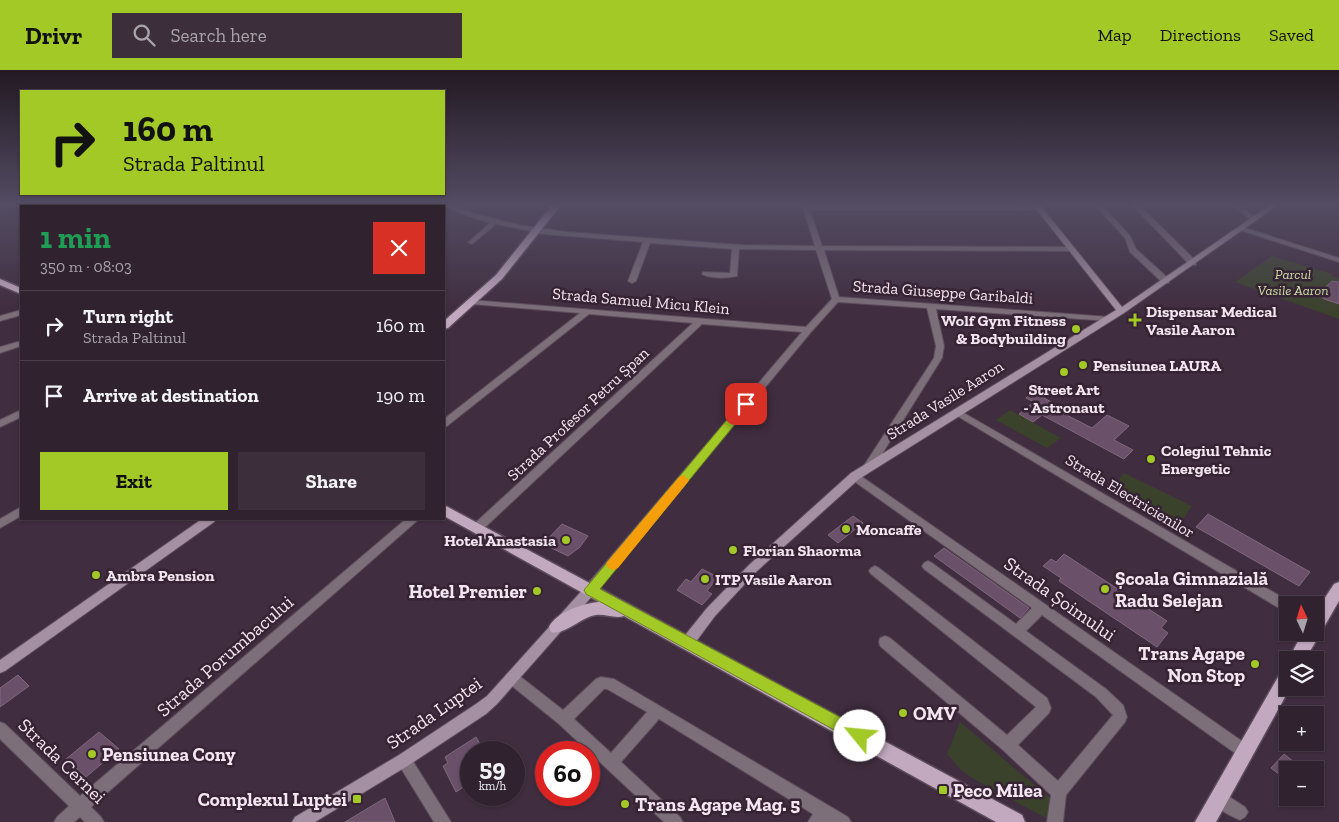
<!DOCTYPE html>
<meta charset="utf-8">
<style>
body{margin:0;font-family:"Zilla Slab",serif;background:#3c2f3b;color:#f1f3f6;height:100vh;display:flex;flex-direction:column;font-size:19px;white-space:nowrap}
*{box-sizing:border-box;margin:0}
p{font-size:16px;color:#a8a4aa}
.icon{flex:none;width:28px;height:28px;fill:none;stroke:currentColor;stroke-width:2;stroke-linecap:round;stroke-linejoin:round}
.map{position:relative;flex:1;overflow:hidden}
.drawer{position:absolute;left:20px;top:135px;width:425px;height:315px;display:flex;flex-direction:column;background:#30222f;border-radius:0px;box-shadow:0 1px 4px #0004,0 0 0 1px #4b3f4b}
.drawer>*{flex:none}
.guide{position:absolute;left:20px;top:20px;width:425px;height:105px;border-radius:0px;box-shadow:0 1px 4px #0004,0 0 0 1px #4b3f4b;background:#a3c927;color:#111;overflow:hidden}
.needle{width:32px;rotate:356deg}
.tools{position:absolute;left:1279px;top:526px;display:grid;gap:10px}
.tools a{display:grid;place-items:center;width:45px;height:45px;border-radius:0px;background:#30222f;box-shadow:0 1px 4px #0004,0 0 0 1px #4b3f4b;font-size:25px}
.speed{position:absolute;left:460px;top:671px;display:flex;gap:10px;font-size:25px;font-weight:700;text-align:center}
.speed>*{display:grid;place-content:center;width:65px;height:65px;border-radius:50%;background:#30222f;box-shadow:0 1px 4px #0004,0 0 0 1px #4b3f4b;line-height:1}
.speed small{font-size:12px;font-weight:400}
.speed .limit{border:8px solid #d22;background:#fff;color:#111}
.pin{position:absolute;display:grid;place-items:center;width:42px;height:42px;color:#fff;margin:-21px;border-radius:10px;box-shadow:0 2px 8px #0006}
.me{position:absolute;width:55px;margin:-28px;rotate:298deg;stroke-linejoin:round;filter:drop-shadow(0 0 4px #0008)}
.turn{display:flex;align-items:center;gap:18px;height:105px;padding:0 20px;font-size:22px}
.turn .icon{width:65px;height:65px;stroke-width:2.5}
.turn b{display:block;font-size:35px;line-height:42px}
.round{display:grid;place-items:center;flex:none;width:52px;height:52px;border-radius:0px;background:#3c2f3b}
.summary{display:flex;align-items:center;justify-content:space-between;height:85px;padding:0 20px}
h1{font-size:30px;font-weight:700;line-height:38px;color:#1e9e55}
.button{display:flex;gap:10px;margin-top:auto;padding:10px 20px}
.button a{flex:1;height:58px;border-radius:0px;background:#a3c927;color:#111;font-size:20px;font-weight:700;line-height:58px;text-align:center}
.button a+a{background:#3c2f3b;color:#f1f3f6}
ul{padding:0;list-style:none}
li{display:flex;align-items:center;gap:15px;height:70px;padding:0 20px;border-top:1px solid #4b3f4b}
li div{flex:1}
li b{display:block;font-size:19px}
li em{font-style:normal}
header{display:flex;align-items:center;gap:30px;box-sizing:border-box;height:70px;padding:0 25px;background:#a3c927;color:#111}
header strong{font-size:24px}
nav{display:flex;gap:28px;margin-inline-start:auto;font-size:18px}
.search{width:350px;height:45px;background:#3c2f3b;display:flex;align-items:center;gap:12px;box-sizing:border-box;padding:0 18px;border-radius:0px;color:#a8a4aa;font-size:19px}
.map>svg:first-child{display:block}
.green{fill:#3b422c}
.building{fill:#6a5068;stroke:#7f687d}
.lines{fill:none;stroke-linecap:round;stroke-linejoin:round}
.street-casing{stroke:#5d4b5b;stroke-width:2}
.secondary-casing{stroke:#5d4b5b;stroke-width:2}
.primary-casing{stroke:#5d4b5b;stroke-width:3}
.street{fill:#7c6f7a;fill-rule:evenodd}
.secondary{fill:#a490a2;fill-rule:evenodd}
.primary{fill:#c2a9c0;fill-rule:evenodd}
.route{fill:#a3c927;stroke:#6a8319}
.slow{fill:#f59e0b}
.poi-dot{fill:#a3c927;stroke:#362334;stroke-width:2}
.labels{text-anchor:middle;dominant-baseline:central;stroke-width:5;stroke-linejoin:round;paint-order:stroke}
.far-park-label{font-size:14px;font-style:italic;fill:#cbdea4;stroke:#362334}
.street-label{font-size:16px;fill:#f3e6f1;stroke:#362334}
.poi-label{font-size:16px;font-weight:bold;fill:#f3e6f1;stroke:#362334;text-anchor:start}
.near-poi-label{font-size:19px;font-weight:bold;fill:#f3e6f1;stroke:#362334;text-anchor:start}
.near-street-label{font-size:19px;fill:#f3e6f1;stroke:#362334}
</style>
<header>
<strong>Drivr</strong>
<div class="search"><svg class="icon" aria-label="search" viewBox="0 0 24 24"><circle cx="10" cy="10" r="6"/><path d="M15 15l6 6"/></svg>Search here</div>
<nav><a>Map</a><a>Directions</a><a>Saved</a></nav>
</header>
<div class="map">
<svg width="1339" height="752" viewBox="0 0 1339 752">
<rect width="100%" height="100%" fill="#402d3f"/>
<g class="green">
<polygon points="1272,186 1332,204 1331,206 1339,208 1339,249 1235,212"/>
<polygon points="1010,340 1061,368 1047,378 996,350"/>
<polygon points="1124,403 1192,436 1181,452 1113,417"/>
<polygon points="960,652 1051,729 1050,750 972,708 961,700 947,684"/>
</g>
<g class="building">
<polygon points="1332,211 1339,212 1339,234 1324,229 1318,224"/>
<polygon points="1033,322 1057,335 1053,338 1092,358 1107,345 1129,356 1114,370 1133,380 1124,389 1042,345 1033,352 1019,344 1034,332 1026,328"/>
<polygon points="1208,444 1310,502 1299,516 1196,457"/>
<polygon points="853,446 863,453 838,473 828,465"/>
<polygon points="562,454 588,466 580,477 568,486 543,474"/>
<polygon points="944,478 1029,538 1020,548 934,486"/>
<polygon points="1064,484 1167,551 1161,558 1168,563 1157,577 1059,511 1061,508 1043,496 1051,489 1056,492"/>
<polygon points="702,499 718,507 707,521 712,524 702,535 677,520 686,509 691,512"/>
<polygon points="18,605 29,616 0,637 0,618"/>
<polygon points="99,662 119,679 86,707 66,689"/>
<polygon points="476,667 485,682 471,682 471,712 456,722 443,696 448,693 445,687"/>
<polygon points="1284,684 1304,700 1288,700 1288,711 1271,698"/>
<polygon points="385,728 395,752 345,752"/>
</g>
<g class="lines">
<defs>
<g id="street">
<path d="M443 135H453L473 143 519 155 568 162 741 175 815 176 802 135 1040 137 1043 139 1042 140H810L822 176 1072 177 1076 179 1072 181 824 180 839 227 1109 247 1113 249 1109 251 936 239 944 276 942 288 872 400 868 401 863 397 934 288 936 276 927 238 838 232 811 262 594 524 590 525 586 524 584 520 586 516 802 262 702 254 481 461H473L471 458 473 455 693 253 589 244 447 356 444 357V349L580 243 471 234 467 232 471 230 806 257 832 229 816 180 739 179 737 206C728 208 710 209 702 204L703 202 730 203 732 179 650 173 636 211 632 213 628 211 643 172 543 164 496 154 472 174 468 172 470 171 490 153 468 146Z"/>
<polygon points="1095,135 1102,135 1130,166 1136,179 1169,209 1169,213 1163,213 1130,182 1125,168"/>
<polygon points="1132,135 1139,135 1196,191 1196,195 1190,195"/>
<polygon points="1231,135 1239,135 1258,150 1253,151"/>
<polygon points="1242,157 1339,188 1339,192 1240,160 1239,159"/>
<polygon points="21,240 21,245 0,251 0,246"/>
<polygon points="21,271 21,276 0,283 0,277"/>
<polygon points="957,339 1292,533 1293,535 1288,535 1288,542 1284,541 954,344 952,342"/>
<polygon points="21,340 21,347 0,357 0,350"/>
<polygon points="855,402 1249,676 1251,681 1249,686 1244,688 1239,686 1042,545 1026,561 1106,619 1123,635 1127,647 1125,652 1066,725 1063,752 1047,752 1051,725 1003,680 880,576 879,572 880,568 885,566 890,568 1007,665 1036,637 871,504 869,501 871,498 875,496 879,498 1047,628 1051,638 1049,643 1018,675 1058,711 1113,645 1112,644 1096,627 924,499 922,496 924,493 928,491 932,493 1016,554 1032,538 851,409 850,406 851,403"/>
<polygon points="21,437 21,446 0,458 0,449"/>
<polygon points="406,449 419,449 91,737 101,747 104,752 85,752 80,747 74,752 54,752 57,747 69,736 0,669 0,652 5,654 80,726"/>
<path d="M512 602 517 604 563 640 596 609 601 607 614 609 848 747 851 752H808L813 744 659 649 621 692 680 747 683 752H664L559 654 507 612 505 608 507 604ZM604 619H607L647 642 611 683 574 649Z"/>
<polygon points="404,683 409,685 451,752 434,752 399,695 397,690 399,685"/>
<path d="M1219 720 1245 737 1248 742 1245 747 1240 750C1230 746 1215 738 1211 728L1214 723Z"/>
</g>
<g id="secondary">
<polygon points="1033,135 1040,135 1122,237 1270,135 1278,135 1124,243 859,409 757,501 715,546 692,577 687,579 682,577 681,573 682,569 707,538 749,495 851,403 1116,240"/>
<polygon points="202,449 216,449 214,452 5,601 0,603 0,590"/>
<polygon points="590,515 594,516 596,520 594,524 497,634 486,644 409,695 315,752 292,752 295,747 399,685 476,634 487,626 586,516"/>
</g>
<g id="primary">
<polygon points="552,135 561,135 502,209 448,258 444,259 444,251 496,205"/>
<polygon points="0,209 21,218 21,224 0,215"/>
<path d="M444 435 1022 745 1025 752H996L624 546C616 549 605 544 596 545 581 547 564 566 551 562L549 557C556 542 584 533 599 532L444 446Z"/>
<polygon points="1339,512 1339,531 1305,590 1288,590 1303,562 1315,562 1315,543 1334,514"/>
<polygon points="1288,598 1288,618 1290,618 1216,752 1195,752 1282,600"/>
</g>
</defs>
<use href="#street" class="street-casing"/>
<use href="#secondary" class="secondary-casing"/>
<use href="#primary" class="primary-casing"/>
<use href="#street" class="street"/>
<use href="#secondary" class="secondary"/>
<use href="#primary" class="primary"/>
</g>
<linearGradient id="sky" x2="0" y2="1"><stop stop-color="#231923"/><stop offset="0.56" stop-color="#534c63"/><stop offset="1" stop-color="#534c63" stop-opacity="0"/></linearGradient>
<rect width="1339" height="241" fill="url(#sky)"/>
<polygon class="route" points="746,331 751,334 749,337 600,519 866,661 868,666 866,672 860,674 586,524 584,520 742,332"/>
<polygon class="slow" points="683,405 689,410 687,413 618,498 613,500 608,498 606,494 608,491 679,407"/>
<g class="poi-dot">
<path d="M1132.5 242.5h5v5h5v5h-5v5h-5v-5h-5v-5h5z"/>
<circle cx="1076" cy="259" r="5"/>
<circle cx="1083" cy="295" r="5"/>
<circle cx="1064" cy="302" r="5"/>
<circle cx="1151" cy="389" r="5"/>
<circle cx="846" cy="459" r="5"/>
<circle cx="566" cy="470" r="5"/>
<circle cx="733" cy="480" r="5"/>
<circle cx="96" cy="505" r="5"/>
<circle cx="705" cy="509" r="5"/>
<circle cx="1105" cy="519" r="5"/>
<circle cx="537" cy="521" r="5"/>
<circle cx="1255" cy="594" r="5"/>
<circle cx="903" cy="643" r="5"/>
<circle cx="92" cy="684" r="5"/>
<rect x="938" y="715" width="10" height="10" rx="2.5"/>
<rect x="352" y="724" width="10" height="10" rx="2.5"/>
<circle cx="625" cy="734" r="5"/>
</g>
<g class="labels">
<g class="far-park-label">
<text x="1293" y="204">Parcul<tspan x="1293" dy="16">Vasile Aaron</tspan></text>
</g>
<g class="street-label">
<text transform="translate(943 222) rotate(4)">Strada Giuseppe Garibaldi</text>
<text transform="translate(641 231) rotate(5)">Strada Samuel Micu Klein</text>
<text transform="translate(945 330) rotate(-32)">Strada Vasile Aaron</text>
<text transform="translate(578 344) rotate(-43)">Strada Profesor Petru Șpan</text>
<text transform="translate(1130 426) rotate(31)">Strada Electricienilor</text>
</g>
<g class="poi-label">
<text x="1146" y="241">Dispensar Medical<tspan x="1146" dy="18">Vasile Aaron</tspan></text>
<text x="1066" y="250" text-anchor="end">Wolf Gym Fitness<tspan x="1066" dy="18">&amp; Bodybuilding</tspan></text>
<text x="1093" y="295">Pensiunea LAURA</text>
<text x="1064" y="319" text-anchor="middle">Street Art<tspan x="1064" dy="18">- Astronaut</tspan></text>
<text x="1161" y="380">Colegiul Tehnic<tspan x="1161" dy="18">Energetic</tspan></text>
<text x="856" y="459">Moncaffe</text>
<text x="556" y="470" text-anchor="end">Hotel Anastasia</text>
<text x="743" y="480">Florian Shaorma</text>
<text x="106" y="505">Ambra Pension</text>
<text x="715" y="509">ITP Vasile Aaron</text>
</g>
<g class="near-poi-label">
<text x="1115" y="508">Școala Gimnazială<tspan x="1115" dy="22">Radu Selejan</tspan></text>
<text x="527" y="521" text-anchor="end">Hotel Premier</text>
<text x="1245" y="583" text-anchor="end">Trans Agape<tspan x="1245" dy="22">Non Stop</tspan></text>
<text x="913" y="643">OMV</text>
<text x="102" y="684">Pensiunea Cony</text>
<text x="953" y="720">Peco Milea</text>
<text x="347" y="729" text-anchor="end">Complexul Luptei</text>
<text x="635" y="734">Trans Agape Mag. 5</text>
</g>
<g class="near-street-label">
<text transform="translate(1060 529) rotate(35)">Strada Șoimului</text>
<text transform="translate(225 586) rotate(-41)">Strada Porumbacului</text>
<text transform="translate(434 643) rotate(-35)">Strada Luptei</text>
<text transform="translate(62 691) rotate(44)">Strada Cernei</text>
</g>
</g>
</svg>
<div class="tools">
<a><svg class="needle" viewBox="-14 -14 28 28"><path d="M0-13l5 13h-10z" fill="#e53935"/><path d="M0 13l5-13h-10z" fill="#a8a4aa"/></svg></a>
<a><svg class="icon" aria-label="layers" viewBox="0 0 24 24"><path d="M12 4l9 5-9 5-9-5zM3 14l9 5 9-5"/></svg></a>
<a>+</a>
<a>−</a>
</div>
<div class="speed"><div>59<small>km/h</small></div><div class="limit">60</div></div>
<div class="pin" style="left:746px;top:334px;background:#d93025"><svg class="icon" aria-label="arrive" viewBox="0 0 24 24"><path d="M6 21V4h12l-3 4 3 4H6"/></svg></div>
<svg class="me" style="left:860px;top:666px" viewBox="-20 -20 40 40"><circle r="19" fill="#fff"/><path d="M0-13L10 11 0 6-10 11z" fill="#a3c927"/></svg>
<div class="guide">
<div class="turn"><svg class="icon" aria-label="right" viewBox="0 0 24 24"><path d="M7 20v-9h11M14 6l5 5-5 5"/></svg><div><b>160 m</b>Strada Paltinul</div></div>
</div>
<section class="drawer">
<div class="summary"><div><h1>1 min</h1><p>350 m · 08:03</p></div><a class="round" style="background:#d93025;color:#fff"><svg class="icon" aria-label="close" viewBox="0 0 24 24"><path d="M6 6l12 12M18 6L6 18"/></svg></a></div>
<ul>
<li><svg class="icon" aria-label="right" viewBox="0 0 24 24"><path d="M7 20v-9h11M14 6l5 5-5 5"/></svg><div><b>Turn right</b><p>Strada Paltinul</p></div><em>160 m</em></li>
<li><svg class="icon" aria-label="arrive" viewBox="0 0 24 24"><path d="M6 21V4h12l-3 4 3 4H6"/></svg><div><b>Arrive at destination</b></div><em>190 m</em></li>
</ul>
<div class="button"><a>Exit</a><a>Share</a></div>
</section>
</div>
